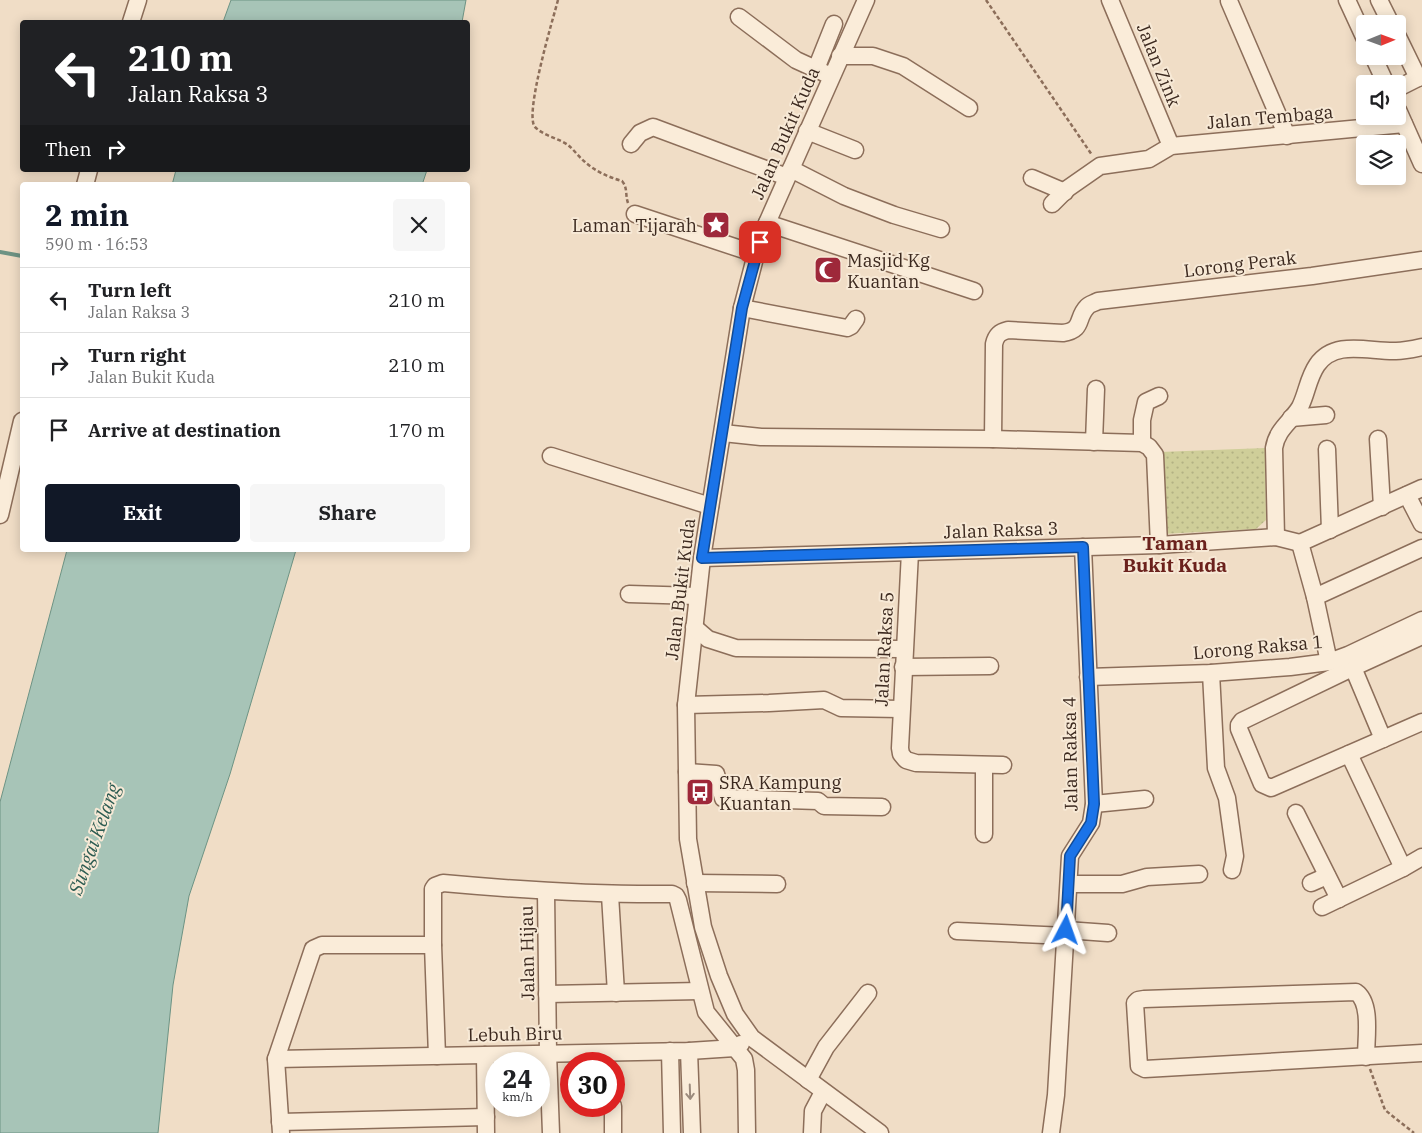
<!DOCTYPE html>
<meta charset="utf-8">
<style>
body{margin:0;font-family:"IBM Plex Serif",serif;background:#f6f6f6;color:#202124;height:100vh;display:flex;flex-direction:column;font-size:19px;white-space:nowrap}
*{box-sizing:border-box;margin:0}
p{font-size:16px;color:#757577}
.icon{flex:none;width:28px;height:28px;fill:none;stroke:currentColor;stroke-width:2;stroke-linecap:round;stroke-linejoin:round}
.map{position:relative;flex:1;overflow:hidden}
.details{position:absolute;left:20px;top:182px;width:450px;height:370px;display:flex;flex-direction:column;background:#fff;border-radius:5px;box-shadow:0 2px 12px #0003}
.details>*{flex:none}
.banner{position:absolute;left:20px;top:20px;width:450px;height:152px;border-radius:5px;box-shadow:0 2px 12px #0003;background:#202124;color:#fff;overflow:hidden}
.needle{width:32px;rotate:89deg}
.tools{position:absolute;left:1356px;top:15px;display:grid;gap:10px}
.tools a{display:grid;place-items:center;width:50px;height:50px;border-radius:5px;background:#fff;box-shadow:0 2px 12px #0003;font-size:25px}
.speed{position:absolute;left:485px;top:1052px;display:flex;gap:10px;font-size:25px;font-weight:700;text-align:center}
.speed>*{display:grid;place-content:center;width:65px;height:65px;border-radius:50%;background:#fff;box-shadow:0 2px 12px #0003;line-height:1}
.speed small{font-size:12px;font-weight:400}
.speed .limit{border:8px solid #d22;background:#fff;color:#111}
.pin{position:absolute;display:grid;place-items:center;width:42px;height:42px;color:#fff;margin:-21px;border-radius:10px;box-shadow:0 2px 8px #0006}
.me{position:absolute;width:55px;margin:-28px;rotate:4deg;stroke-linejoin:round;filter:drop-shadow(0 0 4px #0008)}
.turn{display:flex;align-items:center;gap:18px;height:105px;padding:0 25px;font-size:22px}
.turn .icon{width:65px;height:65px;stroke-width:2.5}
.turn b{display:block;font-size:35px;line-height:42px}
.then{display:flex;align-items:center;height:48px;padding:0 25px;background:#0003;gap:10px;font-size:19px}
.round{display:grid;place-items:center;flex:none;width:52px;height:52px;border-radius:5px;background:#f6f6f6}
.headline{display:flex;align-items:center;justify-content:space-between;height:85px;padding:0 25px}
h1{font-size:30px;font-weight:700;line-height:38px;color:#111827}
.cta{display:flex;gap:10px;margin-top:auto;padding:10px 25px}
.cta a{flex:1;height:58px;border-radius:5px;background:#111827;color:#fff;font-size:20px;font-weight:700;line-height:58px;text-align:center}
.cta a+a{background:#f6f6f6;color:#202124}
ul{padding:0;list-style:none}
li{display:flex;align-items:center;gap:15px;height:65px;padding:0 25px;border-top:1px solid #e0e0e0}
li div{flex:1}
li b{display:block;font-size:19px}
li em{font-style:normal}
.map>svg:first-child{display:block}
.green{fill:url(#green-dots)}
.water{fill:#a7c4b7;stroke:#6d9384}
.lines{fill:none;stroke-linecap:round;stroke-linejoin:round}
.stream{stroke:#6d9384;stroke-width:4}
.minor-casing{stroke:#8c6e5a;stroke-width:19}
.path{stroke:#8c6e5a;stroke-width:2.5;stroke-dasharray:4 2.5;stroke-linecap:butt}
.minor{stroke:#faecd9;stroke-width:16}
.oneway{stroke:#9b8a7c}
.route-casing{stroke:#114b97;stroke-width:12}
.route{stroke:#1a73e8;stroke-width:9}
.labels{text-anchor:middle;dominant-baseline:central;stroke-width:4;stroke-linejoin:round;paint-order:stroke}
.street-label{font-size:18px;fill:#3c291f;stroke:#f7e9d6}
.poi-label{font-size:18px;fill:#3c291f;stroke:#f7e9d6;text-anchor:start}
.neighbourhood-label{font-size:19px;font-weight:bold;fill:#6b211c;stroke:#f7e9d6}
.water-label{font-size:19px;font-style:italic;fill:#2d5c52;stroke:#f7e9d6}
</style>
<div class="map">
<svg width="1422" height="1133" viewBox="0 0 1422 1133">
<defs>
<pattern id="green-dots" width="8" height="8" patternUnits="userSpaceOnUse" patternTransform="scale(1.25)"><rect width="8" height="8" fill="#cfce99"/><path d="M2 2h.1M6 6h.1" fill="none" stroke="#b3b183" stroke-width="1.8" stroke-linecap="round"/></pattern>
</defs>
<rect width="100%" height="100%" fill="#f0ddc6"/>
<polygon class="green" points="1265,448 1266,520 1256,529 1163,534 1160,452"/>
<g class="water">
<polygon points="231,0 466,0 462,22 223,22"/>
<polygon points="176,170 427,170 422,185 172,185"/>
<polygon points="67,550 296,550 230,774 189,896 173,985 158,1133 0,1133 0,802"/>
</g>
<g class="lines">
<polyline class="stream" points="0,252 22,256"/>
<defs>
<g id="minor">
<polyline points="866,0 767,223 756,254 742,308 702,558 686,705 688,839 703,927 719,976 735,1014 752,1038 880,1133"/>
<polyline points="1110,0 1171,146"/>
<polyline points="1347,0 1365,39"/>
<polyline points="1379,0 1391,24"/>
<polyline points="1229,1 1287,136"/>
<polyline points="739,17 796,60 831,76"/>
<polyline points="131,22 138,0"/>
<polyline points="1398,37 1418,78"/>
<polyline points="840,56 873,56 903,66 969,108"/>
<polyline points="1373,56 1386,84"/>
<polyline points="816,69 834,24"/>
<polyline points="1398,88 1422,76"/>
<polyline points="1398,110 1422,164"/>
<polyline points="807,131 855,150"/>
<polyline points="631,144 640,133 653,127 787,177"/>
<polyline points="791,169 844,196 894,215 941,229"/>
<polyline points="1032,178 1065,192"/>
<polyline points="85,185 89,170"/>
<polyline points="1052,204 1067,189 1100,166 1149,159 1171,146 1404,124"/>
<polyline points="635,214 756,254"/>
<polyline points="767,223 974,291"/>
<polyline points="742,308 847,328 851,326 856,319"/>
<polyline points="1291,418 1326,415"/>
<polyline points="723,433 761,437 993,439 1142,443 1149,447 1155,455 1159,545"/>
<path d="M993 439 994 344C996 335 1000 332 1008 330L1063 333C1084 330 1076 318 1087 307 1089 304 1095 303 1098 301L1312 276 1422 260"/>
<polyline points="1378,439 1382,507"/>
<polyline points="1094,442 1096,389"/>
<polyline points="1142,443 1142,420 1146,402 1159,396"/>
<polyline points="1327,449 1330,530"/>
<polyline points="551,456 710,506"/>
<polyline points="1407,495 1422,524"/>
<polyline points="0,515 22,421"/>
<path d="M1276 537 1274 448C1277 429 1291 422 1300 407 1307 393 1308 378 1317 365 1335 339 1369 352 1396 351 1404 351 1413 349 1422 347"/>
<polyline points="910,552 900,748 901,754 906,760 916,763 1003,765"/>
<polyline points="702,558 1159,545 1276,537 1300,543"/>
<polyline points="629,594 697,596"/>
<polyline points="1315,597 1422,548"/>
<polyline points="694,627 708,639 736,648 904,649"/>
<polyline points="1422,636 1352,668 1242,721 1239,725 1239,729 1262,784 1271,788 1422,722"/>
<polyline points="1349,658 1383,739"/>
<polyline points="1329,662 1315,597 1300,543 1422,488"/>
<polyline points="903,667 990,666"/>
<polyline points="1211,673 1216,768 1227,798 1235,856 1232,870"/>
<polyline points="1088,677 1211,673 1290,667 1329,662 1348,655 1422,620"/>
<polyline points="686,705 769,703 824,700 841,708 901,709"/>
<polyline points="687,772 716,774 723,798 818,801 824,806 882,807"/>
<polyline points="1094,804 1145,799"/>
<polyline points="1296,813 1339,899"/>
<polyline points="984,834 984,766"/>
<polyline points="1403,868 1422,857"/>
<polyline points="695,883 777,884"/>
<polyline points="1311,883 1327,876"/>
<polyline points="1069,884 1122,884 1147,877 1199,874"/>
<polyline points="546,892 548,1053 551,1133"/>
<polyline points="610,895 616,993"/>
<polyline points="1322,907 1403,868 1349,754"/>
<polyline points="1066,930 1108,933"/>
<polyline points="957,931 1066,936"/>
<polyline points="547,994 700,991"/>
<polyline points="670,1051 672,1133"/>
<polyline points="689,1051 692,1133"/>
<polyline points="485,1055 486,1133"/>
<path d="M437 1056 433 945V889L435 886 443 883C520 890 595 895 672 894L676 896 678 900 706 1012 744 1059 746 1070 747 1133"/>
<path d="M1366 1057C1366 1038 1372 1003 1356 992L1144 999 1138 1000 1135 1003 1139 1066 1145 1069 1422 1053"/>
<polyline points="276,1059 689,1051 735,1048 741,1044"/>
<polyline points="808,1080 826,1047 868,993"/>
<polyline points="613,1106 613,1133"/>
<polyline points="280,1122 486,1117"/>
<polyline points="281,1133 276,1059 313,949 322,945 433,945"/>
<polyline points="812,1133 813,1111 823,1092"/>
<polyline points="1051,1133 1056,1095 1070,856 1091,823 1094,804 1083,547"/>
</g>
</defs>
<use href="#minor" class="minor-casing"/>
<g class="path">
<path d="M558 0C553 19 524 115 535 127 544 136 558 138 568 145 574 150 579 157 585 162 595 171 608 177 622 181 628 188 625 195 628 203"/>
<polyline points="986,0 1092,155"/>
<polyline points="1370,1069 1385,1110 1414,1133"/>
</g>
<use href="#minor" class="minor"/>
</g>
<defs><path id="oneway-shaft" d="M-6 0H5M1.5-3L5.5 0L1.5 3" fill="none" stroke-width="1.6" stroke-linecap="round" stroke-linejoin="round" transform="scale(1.25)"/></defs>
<use class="oneway" href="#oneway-shaft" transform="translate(690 1092) rotate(88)"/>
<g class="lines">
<defs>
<polyline id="route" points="760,242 742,308 702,558 1083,547 1094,804 1091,823 1070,856 1066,930"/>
</defs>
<use href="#route" class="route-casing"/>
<use href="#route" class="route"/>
</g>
<defs>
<symbol id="sight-square" viewBox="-11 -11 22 22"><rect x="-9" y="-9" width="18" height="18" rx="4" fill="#9e283a" stroke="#f7e9d6"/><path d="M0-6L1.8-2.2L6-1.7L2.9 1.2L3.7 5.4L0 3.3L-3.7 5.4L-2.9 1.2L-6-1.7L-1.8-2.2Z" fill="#fff"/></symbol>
<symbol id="mosque-square" viewBox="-11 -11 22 22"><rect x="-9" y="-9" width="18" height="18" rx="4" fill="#9e283a" stroke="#f7e9d6"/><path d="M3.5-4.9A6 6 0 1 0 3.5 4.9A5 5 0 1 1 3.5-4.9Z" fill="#fff"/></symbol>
<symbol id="bus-square" viewBox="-11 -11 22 22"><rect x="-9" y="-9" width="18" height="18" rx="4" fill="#9e283a" stroke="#f7e9d6"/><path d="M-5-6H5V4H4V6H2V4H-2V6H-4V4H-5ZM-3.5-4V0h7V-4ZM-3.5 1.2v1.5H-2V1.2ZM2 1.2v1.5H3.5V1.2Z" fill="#fff"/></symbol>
</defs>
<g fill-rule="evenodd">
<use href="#sight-square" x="700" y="209" width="32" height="32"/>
<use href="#mosque-square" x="812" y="254" width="32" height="32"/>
<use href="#bus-square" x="684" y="776" width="32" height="32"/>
</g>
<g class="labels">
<g class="street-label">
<text transform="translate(1159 65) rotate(68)">Jalan Zink</text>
<text transform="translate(1270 117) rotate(-5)">Jalan Tembaga</text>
<text transform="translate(785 133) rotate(-66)">Jalan Bukit Kuda</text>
<text transform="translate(1240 264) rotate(-7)">Lorong Perak</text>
<text transform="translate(1001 530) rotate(-2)">Jalan Raksa 3</text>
<text transform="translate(680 589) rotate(-83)">Jalan Bukit Kuda</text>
<text transform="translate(1258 647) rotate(-5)">Lorong Raksa 1</text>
<text transform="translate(884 649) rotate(-87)">Jalan Raksa 5</text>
<text transform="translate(1070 754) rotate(-91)">Jalan Raksa 4</text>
<text transform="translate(527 953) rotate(-91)">Jalan Hijau</text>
<text transform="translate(515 1034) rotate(-1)">Lebuh Biru</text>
</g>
<g class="poi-label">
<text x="697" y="225" text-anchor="end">Laman Tijarah</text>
<text x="847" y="260">Masjid Kg<tspan x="847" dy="21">Kuantan</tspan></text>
<text x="719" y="782">SRA Kampung<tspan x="719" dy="21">Kuantan</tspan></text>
</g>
<g class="neighbourhood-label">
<text x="1175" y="543">Taman<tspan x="1175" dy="22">Bukit Kuda</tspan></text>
</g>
<g class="water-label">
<text transform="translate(94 839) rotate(-70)">Sungai Kelang</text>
</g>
</g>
</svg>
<div class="tools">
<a><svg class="needle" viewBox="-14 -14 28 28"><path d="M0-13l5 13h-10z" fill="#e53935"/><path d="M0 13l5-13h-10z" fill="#757577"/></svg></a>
<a><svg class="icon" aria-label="sound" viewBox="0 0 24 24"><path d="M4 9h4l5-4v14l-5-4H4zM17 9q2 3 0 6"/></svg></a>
<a><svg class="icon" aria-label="layers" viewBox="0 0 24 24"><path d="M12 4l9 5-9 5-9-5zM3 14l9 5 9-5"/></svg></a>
</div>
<div class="speed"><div>24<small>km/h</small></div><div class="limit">30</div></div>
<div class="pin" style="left:760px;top:242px;background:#d93025"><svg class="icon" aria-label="arrive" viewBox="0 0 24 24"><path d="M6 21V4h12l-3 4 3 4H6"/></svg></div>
<svg class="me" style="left:1066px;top:930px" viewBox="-20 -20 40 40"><path d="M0-17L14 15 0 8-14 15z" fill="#1a73e8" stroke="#fff" stroke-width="4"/></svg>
<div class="banner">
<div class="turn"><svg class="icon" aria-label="left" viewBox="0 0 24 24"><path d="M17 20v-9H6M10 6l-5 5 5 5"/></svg><div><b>210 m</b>Jalan Raksa 3</div></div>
<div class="then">Then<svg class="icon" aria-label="right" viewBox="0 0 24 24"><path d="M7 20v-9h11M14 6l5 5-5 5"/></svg></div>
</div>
<section class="details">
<div class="headline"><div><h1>2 min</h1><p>590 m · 16:53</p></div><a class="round"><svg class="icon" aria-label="close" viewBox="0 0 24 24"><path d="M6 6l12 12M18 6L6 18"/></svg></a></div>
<ul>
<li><svg class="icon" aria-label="left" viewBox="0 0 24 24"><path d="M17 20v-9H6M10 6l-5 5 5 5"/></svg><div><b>Turn left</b><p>Jalan Raksa 3</p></div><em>210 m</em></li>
<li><svg class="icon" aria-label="right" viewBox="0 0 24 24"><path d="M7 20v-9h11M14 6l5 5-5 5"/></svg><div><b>Turn right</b><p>Jalan Bukit Kuda</p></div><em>210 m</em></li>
<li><svg class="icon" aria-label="arrive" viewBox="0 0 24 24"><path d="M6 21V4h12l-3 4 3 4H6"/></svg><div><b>Arrive at destination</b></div><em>170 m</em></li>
</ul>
<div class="cta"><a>Exit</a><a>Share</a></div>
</section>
</div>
